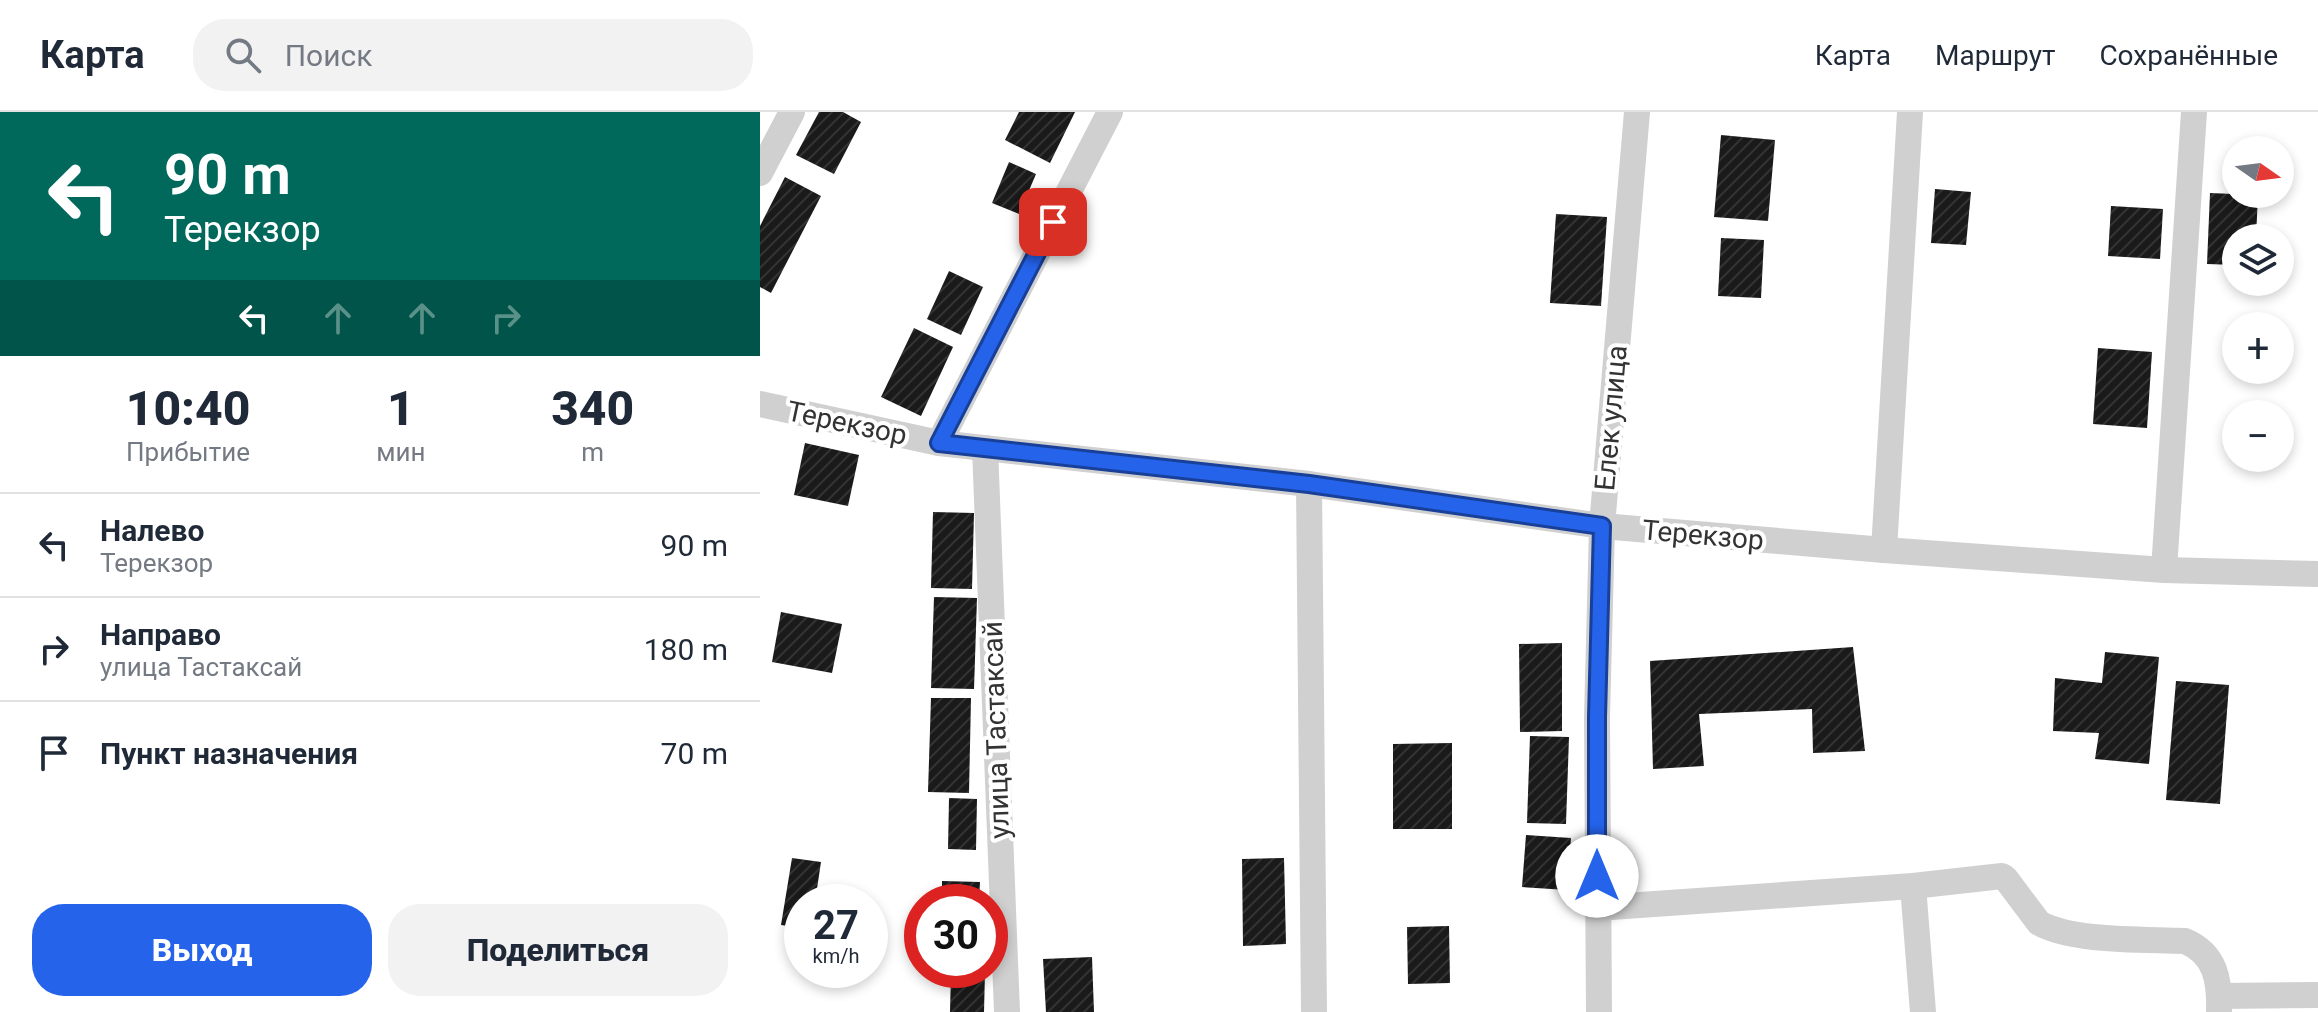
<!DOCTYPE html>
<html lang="ru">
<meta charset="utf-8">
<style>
body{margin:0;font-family:Roboto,sans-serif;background:#f2f2f3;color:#1f2937;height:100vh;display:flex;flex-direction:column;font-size:30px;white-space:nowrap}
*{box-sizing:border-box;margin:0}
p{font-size:26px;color:#747a83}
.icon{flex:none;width:44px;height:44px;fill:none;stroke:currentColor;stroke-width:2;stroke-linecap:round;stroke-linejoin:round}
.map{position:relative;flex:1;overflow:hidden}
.sheet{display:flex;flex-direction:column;background:#fff;width:760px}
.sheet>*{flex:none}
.top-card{background:#00695c;color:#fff;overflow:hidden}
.needle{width:52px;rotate:104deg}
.fabs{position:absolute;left:1462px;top:24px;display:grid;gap:16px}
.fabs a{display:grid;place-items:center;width:72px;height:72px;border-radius:50%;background:#fff;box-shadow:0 4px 12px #0003;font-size:40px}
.speed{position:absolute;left:24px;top:772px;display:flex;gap:16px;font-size:40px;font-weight:700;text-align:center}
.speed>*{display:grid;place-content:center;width:104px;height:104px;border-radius:50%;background:#fff;box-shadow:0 4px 12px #0003;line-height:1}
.speed small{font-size:20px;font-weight:400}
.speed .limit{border:12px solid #d22;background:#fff;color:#111}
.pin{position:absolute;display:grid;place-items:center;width:68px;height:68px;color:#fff;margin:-34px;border-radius:16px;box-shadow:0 4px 12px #0006}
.me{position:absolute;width:88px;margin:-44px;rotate:0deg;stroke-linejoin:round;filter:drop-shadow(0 0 6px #0008)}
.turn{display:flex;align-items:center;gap:28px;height:168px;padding:0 32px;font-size:36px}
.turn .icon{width:104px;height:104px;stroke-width:2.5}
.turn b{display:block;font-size:56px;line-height:68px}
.lanes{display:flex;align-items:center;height:76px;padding:0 32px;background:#0003;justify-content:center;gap:40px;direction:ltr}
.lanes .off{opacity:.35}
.eta{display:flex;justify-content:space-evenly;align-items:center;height:136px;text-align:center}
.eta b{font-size:48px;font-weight:800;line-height:56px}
.action{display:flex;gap:16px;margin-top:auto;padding:16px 32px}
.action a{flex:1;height:92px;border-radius:32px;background:#2563eb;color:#fff;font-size:32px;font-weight:800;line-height:92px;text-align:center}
.action a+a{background:#f2f2f3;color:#1f2937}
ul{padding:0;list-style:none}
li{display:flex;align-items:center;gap:24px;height:104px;padding:0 32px;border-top:2px solid #e0e1e3}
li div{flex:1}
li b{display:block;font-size:30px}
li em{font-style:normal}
header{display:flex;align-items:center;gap:48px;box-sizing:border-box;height:112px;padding:0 40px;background:#fff;border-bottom:2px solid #e0e1e3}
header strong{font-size:38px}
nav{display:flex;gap:44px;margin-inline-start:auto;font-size:28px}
.search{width:560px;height:72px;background:#f2f2f3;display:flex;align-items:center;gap:20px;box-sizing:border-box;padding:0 28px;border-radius:32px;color:#747a83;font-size:30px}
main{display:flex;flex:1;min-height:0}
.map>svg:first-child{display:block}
.building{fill:url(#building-hatch)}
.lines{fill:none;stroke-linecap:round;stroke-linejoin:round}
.minor{stroke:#d0d0d0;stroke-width:26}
.route-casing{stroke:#184099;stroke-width:20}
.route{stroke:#2563eb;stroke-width:14}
.labels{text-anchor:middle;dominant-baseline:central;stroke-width:8;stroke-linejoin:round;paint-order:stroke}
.street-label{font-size:28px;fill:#333;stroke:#fff}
</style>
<header>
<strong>Карта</strong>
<div class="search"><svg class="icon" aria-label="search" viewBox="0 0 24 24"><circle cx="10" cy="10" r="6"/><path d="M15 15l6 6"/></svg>Поиск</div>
<nav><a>Карта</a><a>Маршрут</a><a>Сохранённые</a></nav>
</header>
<main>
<section class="sheet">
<div class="top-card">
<div class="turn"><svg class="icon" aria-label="left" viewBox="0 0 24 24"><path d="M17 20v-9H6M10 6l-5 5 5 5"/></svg><div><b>90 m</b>Терекзор</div></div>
<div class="lanes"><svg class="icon" aria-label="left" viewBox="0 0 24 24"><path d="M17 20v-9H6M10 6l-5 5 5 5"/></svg><svg class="icon off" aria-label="ahead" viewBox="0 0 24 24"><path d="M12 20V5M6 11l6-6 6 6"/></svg><svg class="icon off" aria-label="ahead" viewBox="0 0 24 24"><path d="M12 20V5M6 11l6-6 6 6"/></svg><svg class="icon off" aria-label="right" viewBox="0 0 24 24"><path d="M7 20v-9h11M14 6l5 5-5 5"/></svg></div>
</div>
<div class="eta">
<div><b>10:40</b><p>Прибытие</p></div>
<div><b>1</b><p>мин</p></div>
<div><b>340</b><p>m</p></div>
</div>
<ul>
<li><svg class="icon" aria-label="left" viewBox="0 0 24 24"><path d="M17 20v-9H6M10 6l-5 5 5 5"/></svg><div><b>Налево</b><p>Терекзор</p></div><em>90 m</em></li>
<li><svg class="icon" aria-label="right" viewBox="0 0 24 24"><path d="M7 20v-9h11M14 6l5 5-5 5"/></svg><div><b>Направо</b><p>улица Тастаксай</p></div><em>180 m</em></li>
<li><svg class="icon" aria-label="arrive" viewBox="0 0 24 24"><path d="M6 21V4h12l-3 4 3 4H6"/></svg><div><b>Пункт назначения</b></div><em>70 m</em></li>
</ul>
<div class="action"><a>Выход</a><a>Поделиться</a></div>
</section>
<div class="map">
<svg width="1558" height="900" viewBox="0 0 1558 900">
<defs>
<pattern id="building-hatch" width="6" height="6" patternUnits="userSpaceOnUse" patternTransform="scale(2)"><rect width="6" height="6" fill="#1a1a1a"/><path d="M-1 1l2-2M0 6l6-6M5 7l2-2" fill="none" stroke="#333"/></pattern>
</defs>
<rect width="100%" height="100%" fill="#fff"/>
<g class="building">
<polygon points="59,0 83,0 101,10 74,62 36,43"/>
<polygon points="259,0 315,0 290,51 245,28"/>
<polygon points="961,23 1015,28 1008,109 954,105"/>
<polygon points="249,50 276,62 259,102 232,91"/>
<polygon points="25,65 61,84 11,181 0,175 0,114"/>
<polygon points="1175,77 1211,80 1206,133 1171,131"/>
<polygon points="1450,81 1498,83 1496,126 1476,126 1476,153 1447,152"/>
<polygon points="1351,94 1403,97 1400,147 1348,144"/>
<polygon points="796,102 847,105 841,194 790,191"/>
<polygon points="961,126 1004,128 1001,186 958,184"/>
<polygon points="189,159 223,175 201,223 167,207"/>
<polygon points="154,216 193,235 161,304 121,285"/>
<polygon points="1338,236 1392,240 1387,316 1333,312"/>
<polygon points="45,331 99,343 88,394 34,383"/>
<polygon points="173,400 214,401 212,477 171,476"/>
<polygon points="174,485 217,486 214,577 171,576"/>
<polygon points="21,500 82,512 72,561 12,550"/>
<polygon points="802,531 802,619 760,620 759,532"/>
<polygon points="1093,535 1105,639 1053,641 1052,597 939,602 944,654 893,657 890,549"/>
<polygon points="1345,540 1399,545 1389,652 1335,647 1339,621 1293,619 1295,566 1342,571"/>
<polygon points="1416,569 1469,573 1460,692 1406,688"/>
<polygon points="171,586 211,586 209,681 168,680"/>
<polygon points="770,624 809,625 806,712 767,711"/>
<polygon points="692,631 692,717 633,717 633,632"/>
<polygon points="189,686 217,687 216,738 188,737"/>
<polygon points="766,723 811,726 807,778 762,775"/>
<polygon points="32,746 61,750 55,790 42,790 42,816 21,813"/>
<polygon points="524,746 526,832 483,834 482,747"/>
<polygon points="182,769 220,770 219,790 182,790"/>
<polygon points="689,814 690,871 648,872 647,815"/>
<polygon points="332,845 334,900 286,900 283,847"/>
<polygon points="191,859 225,860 224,900 190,900"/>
</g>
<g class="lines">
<g class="minor">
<polyline points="0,61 32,0"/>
<polyline points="0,292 179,331 549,372 842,414 1124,438 1404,458 1558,462"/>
<polyline points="179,331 350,0"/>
<polyline points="225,336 247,900"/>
<polyline points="549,372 554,900"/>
<polyline points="1124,438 1150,0"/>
<polyline points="1404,458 1434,0"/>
<polyline points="1153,774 1163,900"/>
<path d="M837 796 1153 774 1242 764 1246 767 1279 811C1313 830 1385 827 1425 829 1456 842 1460 869 1459 900"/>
<polyline points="1459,884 1558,883"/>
<polyline points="839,900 837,605 842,414 877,0"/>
</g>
</g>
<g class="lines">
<defs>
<polyline id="route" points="293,110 179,331 549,372 842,414 837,605 837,764"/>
</defs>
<use href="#route" class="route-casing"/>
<use href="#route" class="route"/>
</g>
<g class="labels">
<g class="street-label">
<text transform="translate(851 306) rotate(-85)">Елек улица</text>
<text transform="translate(87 311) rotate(12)">Терекзор</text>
<text transform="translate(943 423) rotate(5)">Терекзор</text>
<text transform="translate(236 618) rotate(-92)">улица Тастаксай</text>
</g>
</g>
</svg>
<div class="fabs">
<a><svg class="needle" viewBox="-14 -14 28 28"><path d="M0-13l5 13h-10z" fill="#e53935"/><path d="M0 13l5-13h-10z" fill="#747a83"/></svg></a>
<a><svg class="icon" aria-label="layers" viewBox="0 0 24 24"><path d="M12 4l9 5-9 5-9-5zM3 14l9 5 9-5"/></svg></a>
<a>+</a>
<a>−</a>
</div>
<div class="speed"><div>27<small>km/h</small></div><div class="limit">30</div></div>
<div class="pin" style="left:293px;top:110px;background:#d93025"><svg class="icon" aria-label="arrive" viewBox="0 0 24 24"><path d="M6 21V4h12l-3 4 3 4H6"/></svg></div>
<svg class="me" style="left:837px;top:764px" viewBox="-20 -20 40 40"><circle r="19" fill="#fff"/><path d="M0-13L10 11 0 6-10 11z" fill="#2563eb"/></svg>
</div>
</main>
